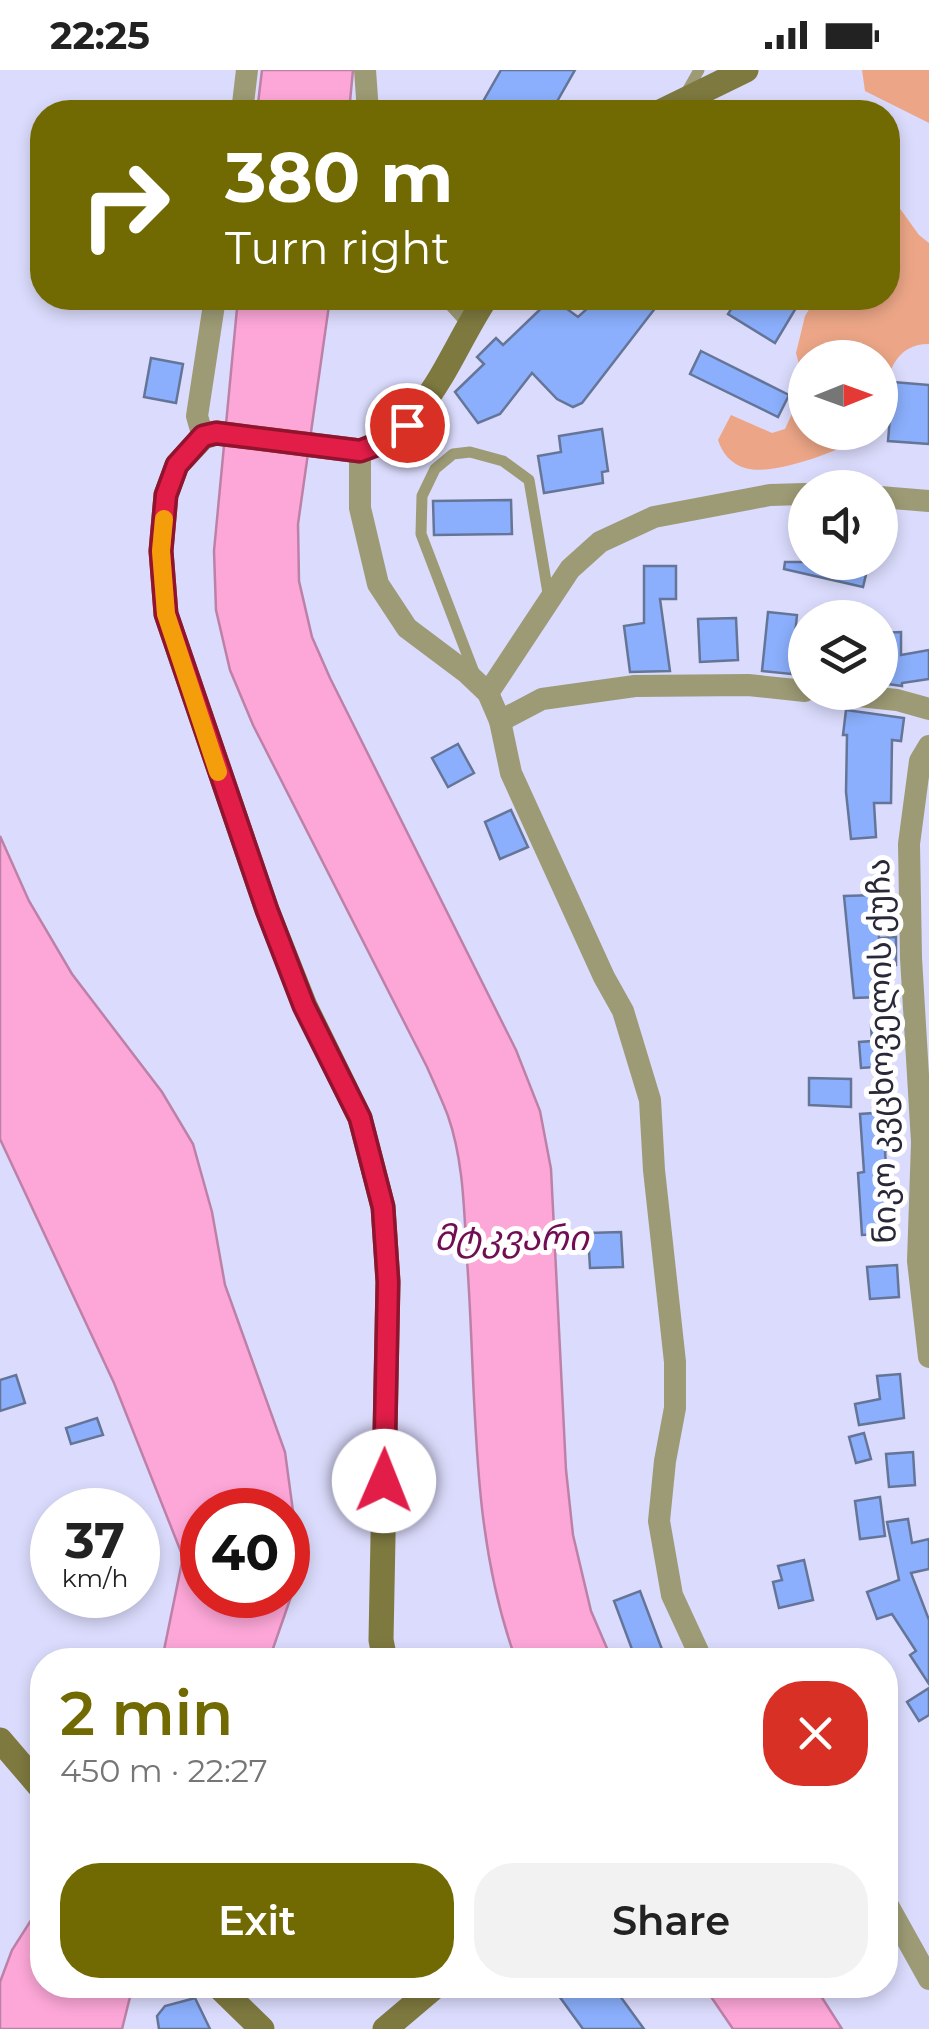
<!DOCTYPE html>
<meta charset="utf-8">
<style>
body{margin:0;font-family:Montserrat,"Noto Sans Georgian",sans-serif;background:#f2f2f2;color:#222;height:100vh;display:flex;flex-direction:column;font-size:38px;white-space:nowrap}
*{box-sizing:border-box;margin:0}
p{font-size:32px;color:#767676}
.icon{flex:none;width:55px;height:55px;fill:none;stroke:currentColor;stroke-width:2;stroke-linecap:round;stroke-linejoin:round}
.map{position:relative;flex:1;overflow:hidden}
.panel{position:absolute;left:30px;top:1578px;width:868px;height:350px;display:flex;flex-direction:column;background:#fff;border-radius:40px;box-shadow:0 5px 15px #0003}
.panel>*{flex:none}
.hud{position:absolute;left:30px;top:30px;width:870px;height:210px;border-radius:40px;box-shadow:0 5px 15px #0003;background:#716901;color:#fff;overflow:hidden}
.needle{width:65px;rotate:89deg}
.tools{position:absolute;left:788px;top:270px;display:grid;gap:20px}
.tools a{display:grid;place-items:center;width:110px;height:110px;border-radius:50%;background:#fff;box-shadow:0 5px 15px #0003;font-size:50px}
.speed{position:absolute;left:30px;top:1418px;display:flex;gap:20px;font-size:50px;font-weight:700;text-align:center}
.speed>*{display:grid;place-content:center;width:130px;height:130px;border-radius:50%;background:#fff;box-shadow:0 5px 15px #0003;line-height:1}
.speed small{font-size:25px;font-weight:400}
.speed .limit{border:15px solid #d22;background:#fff;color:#111}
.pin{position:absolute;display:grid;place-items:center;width:85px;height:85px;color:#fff;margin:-42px;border:5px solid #fff;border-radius:50%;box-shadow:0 2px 10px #0007}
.me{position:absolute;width:110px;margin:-55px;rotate:1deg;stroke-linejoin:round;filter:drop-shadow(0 0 8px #0008)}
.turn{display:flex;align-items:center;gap:35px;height:210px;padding:0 30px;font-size:45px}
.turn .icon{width:130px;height:130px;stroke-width:2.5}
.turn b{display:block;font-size:70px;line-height:85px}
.round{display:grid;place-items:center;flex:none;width:105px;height:105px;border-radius:40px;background:#f2f2f2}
.overview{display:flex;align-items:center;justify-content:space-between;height:170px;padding:0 30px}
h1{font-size:60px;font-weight:600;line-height:75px;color:#716901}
.action{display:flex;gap:20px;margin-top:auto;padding:20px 30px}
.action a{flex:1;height:115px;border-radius:40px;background:#716901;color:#fff;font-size:40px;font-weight:600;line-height:115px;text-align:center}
.action a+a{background:#f2f2f2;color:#222}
.status{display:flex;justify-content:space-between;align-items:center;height:70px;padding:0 50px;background:#fff;direction:ltr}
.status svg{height:28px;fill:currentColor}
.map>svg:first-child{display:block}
.green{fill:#eca687}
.water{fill:#fda7d8;stroke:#bd81a8;stroke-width:2.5;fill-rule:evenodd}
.building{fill:#8baffc;stroke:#657598;stroke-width:2.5}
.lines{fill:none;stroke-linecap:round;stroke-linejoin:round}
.lane{stroke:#9d9b75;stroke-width:11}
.street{stroke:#9d9b75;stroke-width:22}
.secondary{stroke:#7e793f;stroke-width:25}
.route-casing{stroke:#92132f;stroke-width:25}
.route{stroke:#e11d48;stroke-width:18}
.slow{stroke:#f59e0b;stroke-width:18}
.labels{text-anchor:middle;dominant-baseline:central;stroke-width:10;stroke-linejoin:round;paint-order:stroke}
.street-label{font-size:32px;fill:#282838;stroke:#fff}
.water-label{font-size:35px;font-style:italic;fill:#710d52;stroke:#fff}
</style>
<div class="status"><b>22:25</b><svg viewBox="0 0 49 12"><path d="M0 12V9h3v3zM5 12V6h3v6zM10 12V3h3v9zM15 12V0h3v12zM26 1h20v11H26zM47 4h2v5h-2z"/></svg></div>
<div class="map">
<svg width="929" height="1959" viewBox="0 0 929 1959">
<rect width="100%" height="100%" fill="#dbdbfd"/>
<g class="green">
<polygon points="862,0 929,0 929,53 865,21"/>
<path d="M888 122 919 165 929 173V274C894 274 889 304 880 332V288H805V362L866 363C846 380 771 407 745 398 731 394 722 383 718 370L731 345 772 363 785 359 802 322 803 309 796 283 805 246 816 228H888Z"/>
</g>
<g class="water">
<polygon points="262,0 353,0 349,42 257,42"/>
<path d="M238 228H330L298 454 299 511 312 567 330 608 516 980 540 1041 551 1099 566 1400 573 1465 591 1541 612 1590H516C469 1462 477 1324 467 1190 464 1142 464 1092 448 1046 442 1030 434 1013 427 997L253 655 230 600 216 540 214 481Z"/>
<path d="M0 766 29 831 72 904 162 1022 193 1074 212 1142 225 1215 285 1382 293 1441 294 1518 269 1590H162L183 1487 114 1313 0 1069ZM202 1440H288V1525H202Z"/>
<polygon points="42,1833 42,1915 133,1915 122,1959 0,1959 0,1912 12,1880"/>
<polygon points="703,1915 814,1915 842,1959 733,1959"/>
</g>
<g class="building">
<polygon points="501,0 575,0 551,42 477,42"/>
<polygon points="552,228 578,247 599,228 663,228 582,333 573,337 557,329 532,303 500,344 478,353 455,322 484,294 477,287 496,268 503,275"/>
<polygon points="738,228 802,228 775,273 728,244"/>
<polygon points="701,281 789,325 778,347 690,304"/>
<polygon points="151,288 183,294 176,333 144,327"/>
<polygon points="893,312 929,315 929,374 888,371"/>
<polygon points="602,359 608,401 602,402 603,413 544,423 538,386 561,382 559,366"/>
<polygon points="511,430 512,464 434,465 433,431"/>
<polygon points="785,492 869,492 863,517 784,499"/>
<polygon points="644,496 676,496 676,529 660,529 670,601 630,602 624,556 644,553"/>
<polygon points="768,542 797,545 791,604 762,601"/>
<polygon points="736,548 738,590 700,592 698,549"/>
<polygon points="901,562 901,585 929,580 929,609 902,613 902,616 880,613 880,563"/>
<polygon points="846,640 904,648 901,671 892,670 891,733 874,733 876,767 851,769 846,722 847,665 843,665"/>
<polygon points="458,674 474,703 448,717 432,688"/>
<polygon points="511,740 528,777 500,789 485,752"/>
<polygon points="877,825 879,868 896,867 896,895 878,896 880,927 854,928 844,826"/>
<polygon points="887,954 890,996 861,998 859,972 872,971 871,955"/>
<polygon points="809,1008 851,1009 851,1037 809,1035"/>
<polygon points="888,1042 890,1081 885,1081 888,1126 894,1126 896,1163 862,1165 858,1103 864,1102 860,1044"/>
<polygon points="621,1162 623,1197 590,1198 588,1163"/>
<polygon points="897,1195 899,1227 870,1229 867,1197"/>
<polygon points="900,1304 904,1348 859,1355 855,1334 880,1329 877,1306"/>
<polygon points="16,1305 25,1333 0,1341 0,1310"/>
<polygon points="97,1348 103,1365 71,1374 66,1358"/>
<polygon points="864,1363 871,1389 856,1393 849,1367"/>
<polygon points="913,1382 915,1415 889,1417 886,1384"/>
<polygon points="880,1427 885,1466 860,1469 855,1431"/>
<polygon points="908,1449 912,1473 929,1469 929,1499 911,1503 929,1550 929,1614 910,1585 916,1581 892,1544 877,1549 867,1522 899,1510 887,1452"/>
<polygon points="804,1490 813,1530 779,1538 773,1512 782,1510 778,1496"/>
<polygon points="640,1521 666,1590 636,1590 614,1531"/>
<polygon points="929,1618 929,1645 919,1651 907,1632"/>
<polygon points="551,1915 612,1915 644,1959 583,1959"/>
<polygon points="195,1928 210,1959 159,1959 157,1946 165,1936"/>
</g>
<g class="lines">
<g class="lane">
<polyline points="686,23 699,0"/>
<polyline points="475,605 421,464 422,426 435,399 453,384 470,382 503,391 529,410 549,529"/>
</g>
<g class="street">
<polyline points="365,0 368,42"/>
<polyline points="242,42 247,0"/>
<polyline points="451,228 471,250"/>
<polyline points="203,367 197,346 215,228"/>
<polyline points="360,381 360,438 378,514 407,558 467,603 488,623 500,651 511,703 604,907 623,941 650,1030 654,1100 675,1292 675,1338 665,1391 659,1451 672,1525 702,1590"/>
<polyline points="880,427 929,431"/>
<polyline points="821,622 897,630 929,639"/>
<polyline points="488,623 570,499 600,472 654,447 770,425 805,424"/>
<polyline points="500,651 542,629 635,616 748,615 805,621"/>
<polyline points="929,676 920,691 909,774 911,888 922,1072 918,1191 929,1287"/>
<polyline points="885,1830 929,1909"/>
</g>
<g class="secondary">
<polyline points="660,42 746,0"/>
<path d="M385 1590 381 1570 388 1211 383 1137 360 1048 305 936 267 840 166 544 161 481 166 425 177 395 203 367 216 363 360 381C430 356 448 285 486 228"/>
<polyline points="0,1670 42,1719"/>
<polyline points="217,1915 262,1959"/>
<polyline points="385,1959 437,1915"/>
</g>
</g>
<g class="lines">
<defs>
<polyline id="route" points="384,1411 388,1212 383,1137 360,1048 304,936 267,840 166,544 161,481 166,425 177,395 203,366 216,363 360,381 382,373 407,355"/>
</defs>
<use href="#route" class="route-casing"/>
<use href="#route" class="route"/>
<polyline class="slow" points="164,449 161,481 166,544 218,702"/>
</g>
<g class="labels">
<g class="street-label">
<text transform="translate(881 981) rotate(-91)">ნიკო კვცხოველის ქუჩა</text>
</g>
<g class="water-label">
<text x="511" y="1167">მტკვარი</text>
</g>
</g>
</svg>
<div class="tools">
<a><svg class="needle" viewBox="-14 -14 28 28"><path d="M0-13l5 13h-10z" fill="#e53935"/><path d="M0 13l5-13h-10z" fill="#767676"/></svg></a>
<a><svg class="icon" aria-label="sound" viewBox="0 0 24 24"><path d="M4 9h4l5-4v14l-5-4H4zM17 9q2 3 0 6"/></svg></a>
<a><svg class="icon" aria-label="layers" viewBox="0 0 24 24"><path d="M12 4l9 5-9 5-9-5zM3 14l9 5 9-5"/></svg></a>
</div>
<div class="speed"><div>37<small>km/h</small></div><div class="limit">40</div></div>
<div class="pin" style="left:407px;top:355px;background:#d93025"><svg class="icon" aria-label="arrive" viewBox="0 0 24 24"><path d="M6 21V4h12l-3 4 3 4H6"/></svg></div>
<svg class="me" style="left:384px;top:1411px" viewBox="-20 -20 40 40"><circle r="19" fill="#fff"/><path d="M0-13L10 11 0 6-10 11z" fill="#e11d48"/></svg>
<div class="hud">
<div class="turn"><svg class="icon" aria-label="right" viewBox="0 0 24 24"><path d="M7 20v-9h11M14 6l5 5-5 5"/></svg><div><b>380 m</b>Turn right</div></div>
</div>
<section class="panel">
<div class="overview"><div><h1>2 min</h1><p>450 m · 22:27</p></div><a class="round" style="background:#d93025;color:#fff"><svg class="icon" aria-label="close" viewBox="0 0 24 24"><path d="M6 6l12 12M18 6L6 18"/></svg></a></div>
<div class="action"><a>Exit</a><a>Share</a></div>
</section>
</div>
